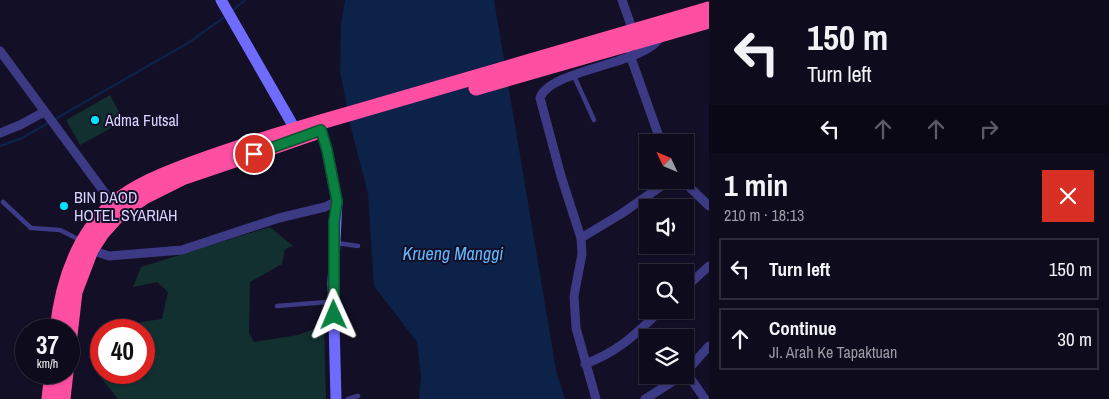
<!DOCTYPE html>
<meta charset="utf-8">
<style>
body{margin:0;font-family:"Archivo Narrow",sans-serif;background:#1c1929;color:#f1f3f6;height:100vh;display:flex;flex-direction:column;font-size:19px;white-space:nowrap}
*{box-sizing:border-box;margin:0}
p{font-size:16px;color:#9b9ba3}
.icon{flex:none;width:28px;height:28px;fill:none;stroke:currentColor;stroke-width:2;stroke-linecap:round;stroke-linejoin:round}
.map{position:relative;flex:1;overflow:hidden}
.side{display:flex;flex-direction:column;background:#0e0b1c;width:400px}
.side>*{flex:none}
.banner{background:#0e0b1c;color:#f1f3f6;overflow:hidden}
.needle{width:32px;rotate:314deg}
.fabs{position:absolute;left:639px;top:134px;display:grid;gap:10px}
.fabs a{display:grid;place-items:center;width:55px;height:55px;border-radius:0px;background:#0e0b1c;box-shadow:0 1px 4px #0004,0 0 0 1px #2e2b3b;font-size:25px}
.speed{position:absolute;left:15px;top:319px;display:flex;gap:10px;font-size:25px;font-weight:700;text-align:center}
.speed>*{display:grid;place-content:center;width:65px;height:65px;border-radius:50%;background:#0e0b1c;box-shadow:0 1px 4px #0004,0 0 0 1px #2e2b3b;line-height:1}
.speed small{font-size:12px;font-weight:400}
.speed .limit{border:8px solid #d22;background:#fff;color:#111}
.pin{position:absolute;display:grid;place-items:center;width:42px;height:42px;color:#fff;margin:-21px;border:2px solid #fff;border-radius:50%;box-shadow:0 1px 5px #0007}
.me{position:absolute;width:55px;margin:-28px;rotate:359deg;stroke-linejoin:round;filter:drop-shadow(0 0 4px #0008)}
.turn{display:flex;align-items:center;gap:18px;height:105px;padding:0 15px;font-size:22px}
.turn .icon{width:65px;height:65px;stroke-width:2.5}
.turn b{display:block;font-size:35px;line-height:42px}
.lanes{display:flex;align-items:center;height:48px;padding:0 15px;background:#0003;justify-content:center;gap:25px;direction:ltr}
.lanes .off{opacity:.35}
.round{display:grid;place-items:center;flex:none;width:52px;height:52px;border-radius:0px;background:#1c1929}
.head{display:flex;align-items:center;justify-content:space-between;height:85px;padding:0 15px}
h1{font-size:30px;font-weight:700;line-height:38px}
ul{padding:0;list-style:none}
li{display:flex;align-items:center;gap:15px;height:62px;margin:0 10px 8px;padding:0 5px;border:2px solid #2e2b3b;border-radius:0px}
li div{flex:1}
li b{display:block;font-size:19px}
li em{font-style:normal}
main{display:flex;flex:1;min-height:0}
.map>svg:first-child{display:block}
.green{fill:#12302f}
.water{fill:#0c2248}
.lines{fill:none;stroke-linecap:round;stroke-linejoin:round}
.stream{stroke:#0c2248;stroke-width:2.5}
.lane{stroke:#3d3a85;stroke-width:4.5}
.street{stroke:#3d3a85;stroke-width:9}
.secondary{stroke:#6f6bff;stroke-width:11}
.highway{stroke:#ff4fa3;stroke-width:15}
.route-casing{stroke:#07532c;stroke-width:12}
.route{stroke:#0b8043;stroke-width:9}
.poi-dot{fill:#00e5ff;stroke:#130f26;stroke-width:2}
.labels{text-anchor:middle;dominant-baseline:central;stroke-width:4;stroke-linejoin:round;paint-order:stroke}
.poi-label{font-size:16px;fill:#d9d4ff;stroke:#130f26;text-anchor:start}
.water-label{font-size:18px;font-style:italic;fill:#62b6ff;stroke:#130f26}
</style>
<main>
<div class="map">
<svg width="709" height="399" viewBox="0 0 709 399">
<rect width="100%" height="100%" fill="#130f26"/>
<g class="green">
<polygon points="110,95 124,121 80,145 66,120"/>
<polygon points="270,227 293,246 285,249 282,264 250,282 249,333 254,342 298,335 324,325 326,399 118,399 94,369 97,337 101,337 101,372 144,372 144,330 131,330 134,323 162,319 168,292 157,282 133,287 141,267"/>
</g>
<polygon class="water" points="345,0 494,0 556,370 565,399 419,399 421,376 417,342 374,286 368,194 351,128 340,71 341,23"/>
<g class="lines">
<g class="stream">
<polyline points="232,11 245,0"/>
<polyline points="0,146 22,138 188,43 226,16"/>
</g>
<g class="lane">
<polyline points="574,76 594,120"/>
<polyline points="3,202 31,228 60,230 80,240"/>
<polyline points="337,243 358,246"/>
<polyline points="277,306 327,302 332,304"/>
<polyline points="348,399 358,396"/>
</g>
<g class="street">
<polyline points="622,0 633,31"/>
<polyline points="0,51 113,204"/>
<polyline points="630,55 661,142"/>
<polyline points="0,133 20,125 44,112"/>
<polyline points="682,180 709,206"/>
<polyline points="581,238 621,214 670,180"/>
<polyline points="91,250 109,256 182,250 279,218 325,207 337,201"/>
<polyline points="685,288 709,266"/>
<path d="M585 364C620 351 634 335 661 310"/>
<polyline points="686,372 705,399"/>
<polyline points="685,373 709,346"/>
<path d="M596 399 576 328 574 296 582 254 581 238 561 176 540 98C549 69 648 64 660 37"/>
<polyline points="645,399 683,375"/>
</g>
<g class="secondary">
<polyline points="221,0 295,129"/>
<polyline points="321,130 327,150 337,201 333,283 336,399"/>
</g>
<g class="highway">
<polyline points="476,88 709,21"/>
<path d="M57 330C62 285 77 237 112 205 135 185 165 174 194 163 246 144 299 128 352 113 471 78 590 44 709 9"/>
<polyline points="69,344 75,292 91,250 102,233 118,215 144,197 182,178 314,133"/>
<polyline points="49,399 52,372"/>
<polyline points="63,399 66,372"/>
</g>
</g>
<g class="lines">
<defs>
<polyline id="route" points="254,154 321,130 327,150 337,201 334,222 334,315"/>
</defs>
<use href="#route" class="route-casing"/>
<use href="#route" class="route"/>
</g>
<g class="poi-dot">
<circle cx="95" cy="120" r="5"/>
<circle cx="64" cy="206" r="5"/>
</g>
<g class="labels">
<g class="poi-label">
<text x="105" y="120">Adma Futsal</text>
<text x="74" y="197">BIN DAOD<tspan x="74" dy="18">HOTEL SYARIAH</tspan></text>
</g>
<g class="water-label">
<text x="453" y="253">Krueng Manggi</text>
</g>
</g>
</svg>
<div class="fabs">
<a><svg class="needle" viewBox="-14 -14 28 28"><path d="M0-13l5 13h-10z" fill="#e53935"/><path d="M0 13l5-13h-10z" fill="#9b9ba3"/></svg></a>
<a><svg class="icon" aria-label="sound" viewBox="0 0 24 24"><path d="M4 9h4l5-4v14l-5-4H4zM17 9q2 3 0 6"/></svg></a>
<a><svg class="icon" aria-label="search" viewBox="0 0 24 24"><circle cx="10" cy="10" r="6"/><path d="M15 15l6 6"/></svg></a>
<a><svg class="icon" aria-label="layers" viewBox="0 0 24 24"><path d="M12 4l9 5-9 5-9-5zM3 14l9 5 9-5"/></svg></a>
</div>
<div class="speed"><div>37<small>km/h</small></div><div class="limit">40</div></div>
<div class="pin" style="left:254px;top:154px;background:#d93025"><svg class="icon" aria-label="arrive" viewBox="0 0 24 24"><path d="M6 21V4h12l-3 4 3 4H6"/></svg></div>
<svg class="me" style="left:334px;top:315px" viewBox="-20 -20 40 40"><path d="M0-17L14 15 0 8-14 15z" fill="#0b8043" stroke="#fff" stroke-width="4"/></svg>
</div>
<section class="side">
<div class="banner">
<div class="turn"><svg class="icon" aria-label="left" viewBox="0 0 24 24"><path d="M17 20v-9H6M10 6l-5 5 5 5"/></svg><div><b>150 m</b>Turn left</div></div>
<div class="lanes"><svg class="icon" aria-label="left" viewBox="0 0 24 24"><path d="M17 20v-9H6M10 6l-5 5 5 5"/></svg><svg class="icon off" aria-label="ahead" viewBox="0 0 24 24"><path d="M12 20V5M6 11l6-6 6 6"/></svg><svg class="icon off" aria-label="ahead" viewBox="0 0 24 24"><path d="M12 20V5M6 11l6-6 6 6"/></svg><svg class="icon off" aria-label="right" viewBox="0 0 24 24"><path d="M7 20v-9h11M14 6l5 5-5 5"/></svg></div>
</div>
<div class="head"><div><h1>1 min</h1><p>210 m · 18:13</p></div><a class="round" style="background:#d93025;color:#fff"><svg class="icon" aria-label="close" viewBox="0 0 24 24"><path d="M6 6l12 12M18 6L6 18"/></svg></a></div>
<ul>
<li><svg class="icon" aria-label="left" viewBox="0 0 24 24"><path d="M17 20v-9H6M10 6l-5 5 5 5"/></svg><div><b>Turn left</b></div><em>150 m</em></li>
<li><svg class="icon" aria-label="ahead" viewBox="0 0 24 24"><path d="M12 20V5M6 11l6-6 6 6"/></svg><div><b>Continue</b><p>JI. Arah Ke Tapaktuan</p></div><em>30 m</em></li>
</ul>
</section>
</main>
